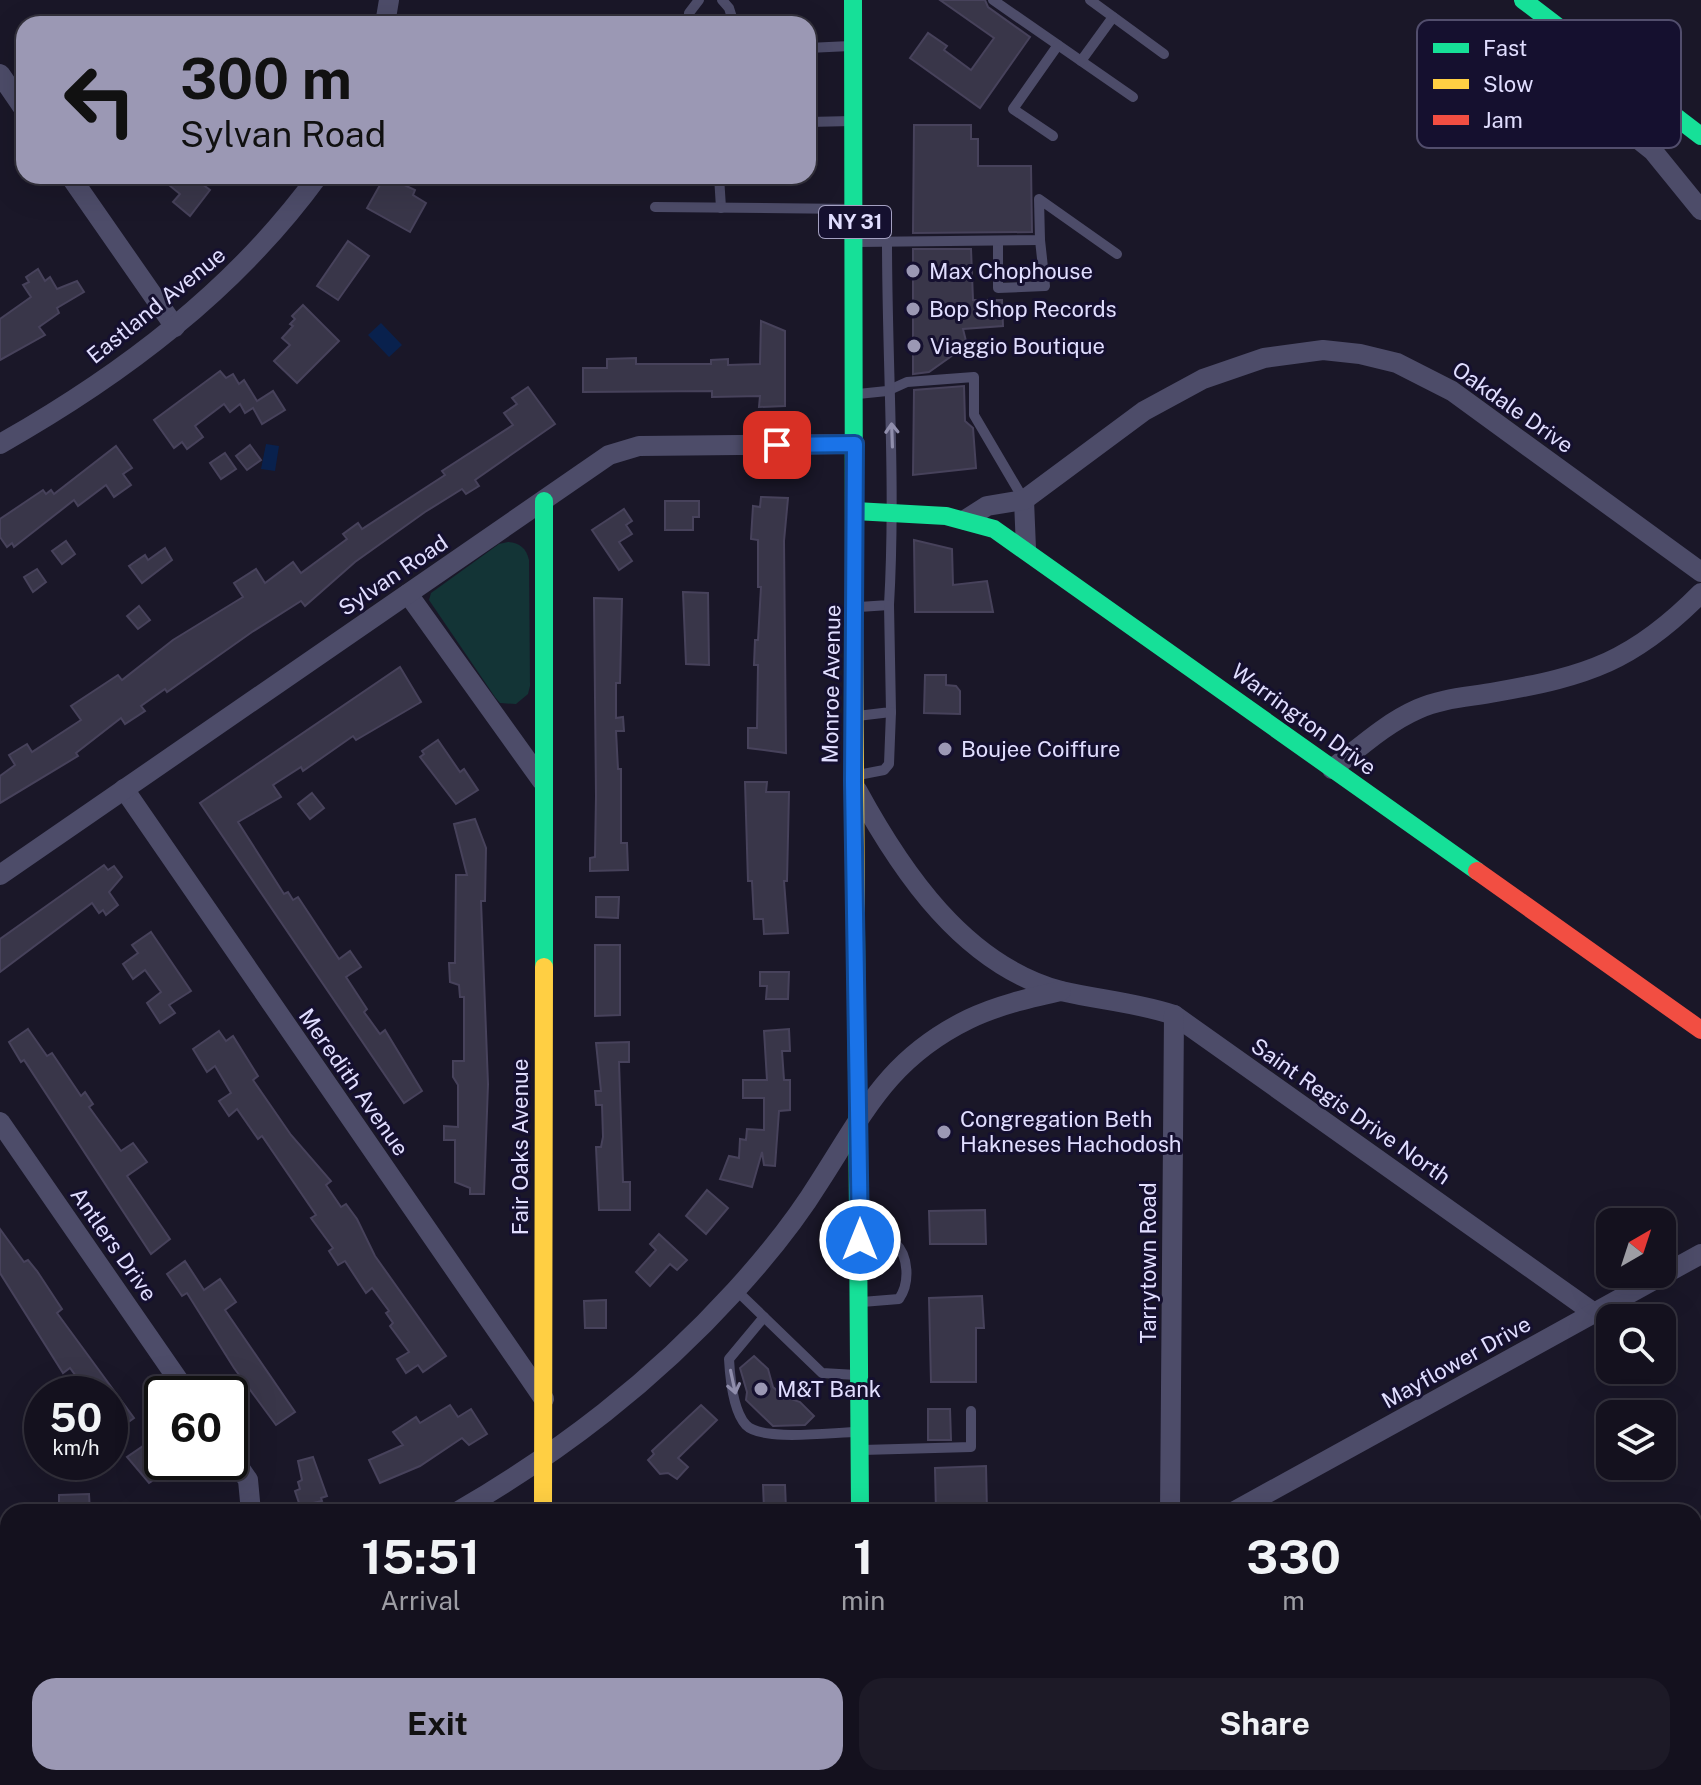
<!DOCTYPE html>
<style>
body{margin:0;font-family:"Public Sans",sans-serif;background:#1d1a27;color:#f1f3f6;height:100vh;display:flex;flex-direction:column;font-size:30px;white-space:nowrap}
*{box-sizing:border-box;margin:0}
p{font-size:26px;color:#9d9da4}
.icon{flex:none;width:44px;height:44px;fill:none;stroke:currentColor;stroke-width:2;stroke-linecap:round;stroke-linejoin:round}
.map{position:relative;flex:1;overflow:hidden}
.details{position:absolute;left:0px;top:1504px;width:1702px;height:282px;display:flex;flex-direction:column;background:#14111e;border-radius:24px 24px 0 0;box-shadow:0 8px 32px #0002,0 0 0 2px #33313c}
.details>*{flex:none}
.banner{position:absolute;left:16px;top:16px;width:800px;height:168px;border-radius:24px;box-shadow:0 8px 32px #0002,0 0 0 2px #33313c;background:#9b98b4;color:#111;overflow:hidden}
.needle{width:52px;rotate:39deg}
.tools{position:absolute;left:1596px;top:1208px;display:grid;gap:16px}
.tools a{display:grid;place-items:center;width:80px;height:80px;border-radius:16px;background:#14111e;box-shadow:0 8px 32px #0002,0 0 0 2px #33313c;font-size:40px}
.speed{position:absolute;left:24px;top:1376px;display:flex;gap:16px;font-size:40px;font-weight:700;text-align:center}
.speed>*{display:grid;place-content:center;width:104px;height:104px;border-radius:50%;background:#14111e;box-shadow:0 8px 32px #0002,0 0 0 2px #33313c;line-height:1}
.speed small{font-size:20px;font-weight:400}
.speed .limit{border:4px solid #111;border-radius:12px;background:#fff;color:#111}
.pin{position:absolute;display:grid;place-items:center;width:68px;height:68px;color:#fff;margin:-34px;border-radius:16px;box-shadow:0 4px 12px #0006}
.me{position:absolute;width:88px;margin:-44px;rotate:0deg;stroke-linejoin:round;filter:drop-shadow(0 0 6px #0008)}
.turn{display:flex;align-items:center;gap:28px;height:168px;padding:0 32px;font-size:36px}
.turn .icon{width:104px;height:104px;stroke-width:2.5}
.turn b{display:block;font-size:56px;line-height:68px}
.eta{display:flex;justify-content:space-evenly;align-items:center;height:136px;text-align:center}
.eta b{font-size:48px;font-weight:700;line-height:56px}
.primary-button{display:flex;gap:16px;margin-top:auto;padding:16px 32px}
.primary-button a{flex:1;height:92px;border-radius:24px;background:#9b98b4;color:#111;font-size:32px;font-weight:700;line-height:92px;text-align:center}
.primary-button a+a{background:#1d1a27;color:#f1f3f6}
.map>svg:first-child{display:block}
.green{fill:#133436}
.water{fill:#09214d}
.building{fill:#393649;stroke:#47425b;stroke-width:2}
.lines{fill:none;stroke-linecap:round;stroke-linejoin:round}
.lane{stroke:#4d4c69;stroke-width:10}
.street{stroke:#4d4c69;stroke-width:20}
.fast{stroke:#16e098;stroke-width:18}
.slow{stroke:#ffcf43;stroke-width:18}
.jam{stroke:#f24e42;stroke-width:18}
.oneway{stroke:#908eac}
.route-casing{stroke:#114b97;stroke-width:20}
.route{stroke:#1a73e8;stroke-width:14}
.poi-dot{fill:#9b98b4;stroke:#15102f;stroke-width:3}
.labels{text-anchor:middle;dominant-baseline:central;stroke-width:6;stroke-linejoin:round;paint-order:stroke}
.shield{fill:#15102f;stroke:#a4a0c1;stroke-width:2}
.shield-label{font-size:20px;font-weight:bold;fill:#e1deff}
.poi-label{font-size:22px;fill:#e1deff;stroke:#15102f;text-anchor:start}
.street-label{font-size:22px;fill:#e1deff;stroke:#15102f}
.key{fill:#15102f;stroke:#524e6d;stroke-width:2}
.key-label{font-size:22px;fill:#e1deff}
</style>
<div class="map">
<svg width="1701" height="1785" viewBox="0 0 1701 1785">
<rect width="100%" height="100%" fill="#1a1728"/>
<g class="green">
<path d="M508 542C520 543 526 548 529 560L530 686 528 694 516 704 500 703 495 697 429 600 431 593 499 544Z"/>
<polygon points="8,1601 8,1697 0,1693 0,1606"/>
</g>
<g class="water">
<polygon points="381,323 402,345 389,357 368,335"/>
<polygon points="266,444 279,446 275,471 261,469"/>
</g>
<g class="building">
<polygon points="940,0 985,0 988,7 1030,37 980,108 910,58 928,33 947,46 944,50 971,70 994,38"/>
<polygon points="914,125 971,125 971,139 978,139 978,166 1031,166 1032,232 913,233"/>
<polygon points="158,176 183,176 193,184 197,180 210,190 190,216 173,202 180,194"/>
<polygon points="385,176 415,190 413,195 426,203 410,232 367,208"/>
<polygon points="348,241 369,256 338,300 317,286"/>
<polygon points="913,249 971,249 973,300 1002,300 1003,326 963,329 967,345 929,372 913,374"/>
<polygon points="38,269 45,281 50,277 57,289 77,281 84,292 57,308 59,313 39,327 45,335 0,360 0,319 31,297 23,285 29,282 26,277"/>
<polygon points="303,305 339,341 297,383 274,361 290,345 282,338 293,326 290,324 295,319 292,316"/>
<polygon points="761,321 785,331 785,406 759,407 760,396 712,397 712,391 583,392 583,368 607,368 607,359 636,358 636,364 711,364 711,360 728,359 728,365 760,364"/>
<polygon points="220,371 226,378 233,374 239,384 244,380 257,401 273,391 285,410 262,424 253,408 245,413 240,404 230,412 224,404 195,426 203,437 187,449 182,442 174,448 154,420"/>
<polygon points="964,386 965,421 973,428 976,468 913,475 914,390"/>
<polygon points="528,387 555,424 475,480 479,486 466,494 462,489 425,512 355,562 305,606 301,601 252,632 167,692 165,689 141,706 145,711 125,724 121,718 76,753 78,756 0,803 0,776 15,765 9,755 27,744 32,752 81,720 71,706 118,675 122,680 173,640 243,597 234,583 256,569 265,583 293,562 301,573 347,539 343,534 358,523 362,529 445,475 442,471 513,425 504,413 517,404 512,398"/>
<polygon points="250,445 261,460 247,470 236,456"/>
<polygon points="116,446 132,468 123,474 131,485 114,497 106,485 78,506 74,500 14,547 12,543 7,547 0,537 0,519 43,490 46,494 51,490 54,494"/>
<polygon points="225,453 236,469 221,479 210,463"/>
<polygon points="761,497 788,498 784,541 786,753 748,748 748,728 757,728 758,665 754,665 755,640 758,640 761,587 758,587 758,540 751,539 753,506 760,507"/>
<polygon points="665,501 699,501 699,517 693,517 693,530 665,530"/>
<polygon points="624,509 632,521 626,525 632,534 619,542 632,561 619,570 592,530"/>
<polygon points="914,540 952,549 953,585 987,581 993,612 915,612"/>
<polygon points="66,541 75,554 62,564 52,551"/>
<polygon points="165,548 172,560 142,583 129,566 145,555 148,560"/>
<polygon points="37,569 46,582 33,592 24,577"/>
<polygon points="683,592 708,593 709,665 686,664"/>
<polygon points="594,598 622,599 620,683 616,683 616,718 623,717 624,731 616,731 618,769 621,769 621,843 627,843 628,870 590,871 590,858 595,857 596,796"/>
<polygon points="139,606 150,620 138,629 127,616"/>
<polygon points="400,667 421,702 356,740 353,736 303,771 301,767 273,785 281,797 238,822 284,894 288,892 293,900 298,897 339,959 350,951 361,967 346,977 367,1009 364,1012 380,1034 385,1030 422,1091 404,1103 200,803"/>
<polygon points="925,675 946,675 946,685 956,686 960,691 960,714 924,713"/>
<polygon points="438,740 460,772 464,769 478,790 456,804 420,757 424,754 422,751"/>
<polygon points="745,782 767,782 766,792 789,792 787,881 784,881 788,933 764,934 763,919 754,919 752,881 748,881"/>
<polygon points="312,793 324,808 310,819 298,804"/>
<polygon points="475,819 486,848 485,901 481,901 488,1084 484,1194 470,1194 470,1188 455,1182 455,1140 444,1140 444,1126 458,1127 458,1085 453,1077 453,1061 464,1061 464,997 460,997 459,985 450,982 449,963 455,963 456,875 467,875 454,824"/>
<polygon points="104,865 108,870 114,866 122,877 109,892 118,905 106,915 103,910 99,913 92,903 0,972 0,939"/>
<polygon points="596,897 619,897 618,918 596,917"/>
<polygon points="151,932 191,991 169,1005 175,1013 160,1023 147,1003 161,992 145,970 133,979 123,964 138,953 132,945"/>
<polygon points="595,945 620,945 620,1015 595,1016"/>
<polygon points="760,972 789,972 788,999 766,999 767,986 760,986"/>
<polygon points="28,1029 47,1056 52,1053 81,1096 85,1092 93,1104 89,1107 121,1151 133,1143 147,1162 127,1176 170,1239 151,1254 24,1060 21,1062 9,1042"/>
<polygon points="789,1029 790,1051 782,1051 784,1080 790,1080 790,1110 779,1111 775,1166 764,1165 762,1152 752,1187 720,1179 729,1156 739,1158 740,1139 746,1140 747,1129 764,1130 764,1098 743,1098 743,1080 767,1080 764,1031"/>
<polygon points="219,1031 226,1041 233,1036 258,1076 253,1080 291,1135 331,1181 326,1185 341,1207 346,1204 357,1219 375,1256 446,1356 423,1372 418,1365 406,1373 397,1359 409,1352 390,1326 393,1323 386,1313 389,1311 372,1288 366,1293 345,1261 338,1265 329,1251 333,1248 311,1218 316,1215 262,1136 258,1139 237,1109 229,1116 219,1101 231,1093 215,1066 207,1072 193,1049"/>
<polygon points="629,1042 629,1062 619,1062 623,1182 630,1182 630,1210 599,1210 596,1147 601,1147 603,1137 602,1105 596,1105 595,1091 601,1091 596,1043"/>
<polygon points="707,1190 728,1208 706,1234 686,1216"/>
<polygon points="985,1210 986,1244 930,1244 929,1211"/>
<polygon points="0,1229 24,1262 28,1260 37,1271 62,1309 57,1313 134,1418 110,1435 110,1394 89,1394 70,1368 63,1373 0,1273"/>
<polygon points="659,1234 687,1260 677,1270 670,1264 650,1286 636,1272 656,1250 650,1244"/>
<polygon points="185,1261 204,1290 220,1279 236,1302 225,1310 295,1412 276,1425 234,1368 187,1293 182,1296 167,1274"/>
<polygon points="982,1296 984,1328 976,1328 976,1382 931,1382 929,1298"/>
<polygon points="606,1300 606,1328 585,1328 584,1301"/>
<polygon points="754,1356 768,1369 773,1387 783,1396 800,1402 814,1416 805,1425 773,1426 746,1400 747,1392 740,1368"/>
<polygon points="450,1405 458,1417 471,1409 487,1434 469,1445 462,1438 420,1466 380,1483 369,1460 403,1445 393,1432 416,1417 420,1423"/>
<polygon points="701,1405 717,1420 678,1458 688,1467 677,1479 668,1473 660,1474 648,1460 654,1454 652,1451"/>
<polygon points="928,1409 950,1409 951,1440 928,1440"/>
<polygon points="146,1444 151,1453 155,1451 166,1472 149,1483 127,1457"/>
<polygon points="313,1457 327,1496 321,1498 322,1501 300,1506 295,1491 300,1489 298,1482 302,1480 298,1461"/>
<polygon points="986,1466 987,1512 936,1512 935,1468"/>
<polygon points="763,1485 785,1485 786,1509 764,1509"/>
<polygon points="89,1494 90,1512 59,1512 59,1495"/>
</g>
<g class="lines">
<g class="lane">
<polyline points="722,0 729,8 734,24"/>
<polyline points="993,0 1133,97"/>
<polyline points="1090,0 1164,54"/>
<polyline points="689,24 689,13 699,0"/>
<polyline points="808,48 850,46"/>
<polyline points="1081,61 1113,17"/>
<polyline points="808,122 852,121"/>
<polyline points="1053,136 1013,109 1058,45"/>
<polyline points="719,176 721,208"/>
<polyline points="655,207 853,209"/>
<polyline points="998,241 998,288 1045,286 1040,240"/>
<polyline points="857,242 1040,240 1039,199 1117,254"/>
<polyline points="858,394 887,391 907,382 974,377 974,415 1024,500"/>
<path d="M859 607 889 605C896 484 887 363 887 242"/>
<polyline points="857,716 891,712 889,605"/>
<polyline points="858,775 884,770 889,764 891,712"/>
<path d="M862 1240 895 1243C909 1256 910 1283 899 1299L862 1302"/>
<polyline points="736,1290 822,1373 856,1375"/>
<path d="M764 1317 729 1359C730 1377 733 1411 746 1425 762 1442 834 1432 858 1432"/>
<polyline points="862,1450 971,1447 971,1411"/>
</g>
<g class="street">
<polyline points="385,24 389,0"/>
<polyline points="1577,42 1564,62 1567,77 1579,92 1653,151 1701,210"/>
<polyline points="0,74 24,109"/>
<polyline points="70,176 175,327"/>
<path d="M0 444C122 375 235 290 318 176"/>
<polyline points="1024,500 1026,549"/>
<polyline points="965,520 987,506 1024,500 1144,411 1203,379 1264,358 1323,350 1360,354 1397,363 1452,391 1701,572"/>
<polyline points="408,594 542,781"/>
<path d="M1332 769C1359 748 1386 723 1418 709 1442 698 1470 697 1496 692 1588 676 1634 661 1701 593"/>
<polyline points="124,789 544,1399"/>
<path d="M857 790C901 871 964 965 1061 991 1099 1000 1135 1002 1174 1015L1594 1313"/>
<polyline points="0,875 609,455 639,446 855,444"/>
<polyline points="0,1122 188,1394"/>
<polyline points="230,1454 248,1480 251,1512"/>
<path d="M457 1512C562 1451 653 1381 735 1291 766 1257 796 1220 820 1181 865 1111 889 1058 969 1019 998 1005 1030 998 1061 991"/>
<polyline points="1170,1512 1174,1015"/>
<polyline points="1233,1512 1701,1254"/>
<polyline points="0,1591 8,1589"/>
<polyline points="1694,1649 1701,1645"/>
<polyline points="0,1713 8,1713"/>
<polyline points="1694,1726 1701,1739"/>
<polyline points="255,1778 255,1785"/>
<polyline points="454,1778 467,1785"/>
<polyline points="546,1778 546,1785"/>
<polyline points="1172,1778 1172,1785"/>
<polyline points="1450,1785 1463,1778"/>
</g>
<g class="fast">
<polyline points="853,0 854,599"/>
<polyline points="1523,0 1701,136"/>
<polyline points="855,511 946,516 994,529 1477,871"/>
<polyline points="856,928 860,1512"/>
<polyline points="544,967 544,501"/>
<polyline points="860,1778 860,1785"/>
</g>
<g class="slow">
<polyline points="854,599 856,928"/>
<polyline points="543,1512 544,967"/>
</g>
<polyline class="jam" points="1477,871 1701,1030"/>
</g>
<defs><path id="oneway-shaft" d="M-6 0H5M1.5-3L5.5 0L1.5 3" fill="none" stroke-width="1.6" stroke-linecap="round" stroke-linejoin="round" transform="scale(2)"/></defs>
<g class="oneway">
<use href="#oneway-shaft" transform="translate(892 435) rotate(-92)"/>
<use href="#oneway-shaft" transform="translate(733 1382) rotate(78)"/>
</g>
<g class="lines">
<defs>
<polyline id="route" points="777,445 855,444 853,782 860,1240"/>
</defs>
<use href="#route" class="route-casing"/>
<use href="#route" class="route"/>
</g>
<g class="poi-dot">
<circle cx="913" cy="271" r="8"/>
<circle cx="913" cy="309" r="8"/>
<circle cx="914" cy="346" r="8"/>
<circle cx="945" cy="749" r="8"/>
<circle cx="944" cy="1132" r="8"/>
<circle cx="761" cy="1389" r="8"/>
</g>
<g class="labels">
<rect class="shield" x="819" y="206" width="72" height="32" rx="6"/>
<g class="shield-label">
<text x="855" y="222">NY 31</text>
</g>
<g class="poi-label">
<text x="929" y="271">Max Chophouse</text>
<text x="929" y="309">Bop Shop Records</text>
<text x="930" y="346">Viaggio Boutique</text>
<text x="961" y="749">Boujee Coiffure</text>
<text x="960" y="1119">Congregation Beth<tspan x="960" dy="25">Hakneses Hachodosh</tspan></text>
<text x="777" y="1389">M&amp;T Bank</text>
</g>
<g class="street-label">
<text transform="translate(156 305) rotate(-39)">Eastland Avenue</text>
<text transform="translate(1513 407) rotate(35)">Oakdale Drive</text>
<text transform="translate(393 575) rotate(-34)">Sylvan Road</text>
<text transform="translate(831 684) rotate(-89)">Monroe Avenue</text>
<text transform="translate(1304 719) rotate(36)">Warrington Drive</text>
<text transform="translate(354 1082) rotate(55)">Meredith Avenue</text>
<text transform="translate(1351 1111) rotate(35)">Saint Regis Drive North</text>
<text transform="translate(520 1147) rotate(-90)">Fair Oaks Avenue</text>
<text transform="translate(114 1244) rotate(55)">Antlers Drive</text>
<text transform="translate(1148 1263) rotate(-90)">Tarrytown Road</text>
<text transform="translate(1456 1362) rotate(-29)">Mayflower Drive</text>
</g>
</g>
<rect x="1417" y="20" width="264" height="128" rx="12" class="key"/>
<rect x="1433" y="43" width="36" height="10" fill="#16e098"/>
<rect x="1433" y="79" width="36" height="10" fill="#ffcf43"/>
<rect x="1433" y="115" width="36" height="10" fill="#f24e42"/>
<g class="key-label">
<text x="1483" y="56">Fast</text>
<text x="1483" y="92">Slow</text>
<text x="1483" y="128">Jam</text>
</g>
</svg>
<div class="tools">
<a><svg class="needle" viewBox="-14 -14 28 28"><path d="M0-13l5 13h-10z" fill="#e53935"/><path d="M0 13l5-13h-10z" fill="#9d9da4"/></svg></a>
<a><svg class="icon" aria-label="search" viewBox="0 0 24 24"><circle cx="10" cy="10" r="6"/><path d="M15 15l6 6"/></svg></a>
<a><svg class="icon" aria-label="layers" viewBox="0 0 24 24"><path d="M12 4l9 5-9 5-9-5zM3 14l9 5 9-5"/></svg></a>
</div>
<div class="speed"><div>50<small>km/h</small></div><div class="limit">60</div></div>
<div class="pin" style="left:777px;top:445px;background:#d93025"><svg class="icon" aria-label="arrive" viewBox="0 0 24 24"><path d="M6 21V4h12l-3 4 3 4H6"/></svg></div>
<svg class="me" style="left:860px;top:1240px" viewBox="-20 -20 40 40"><circle r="17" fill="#1a73e8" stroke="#fff" stroke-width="3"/><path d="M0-11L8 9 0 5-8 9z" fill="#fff"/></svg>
<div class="banner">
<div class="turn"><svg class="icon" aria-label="left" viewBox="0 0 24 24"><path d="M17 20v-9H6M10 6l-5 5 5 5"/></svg><div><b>300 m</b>Sylvan Road</div></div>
</div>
<section class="details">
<div class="eta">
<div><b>15:51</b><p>Arrival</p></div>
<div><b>1</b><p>min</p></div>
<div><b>330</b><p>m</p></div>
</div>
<div class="primary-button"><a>Exit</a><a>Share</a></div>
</section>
</div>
